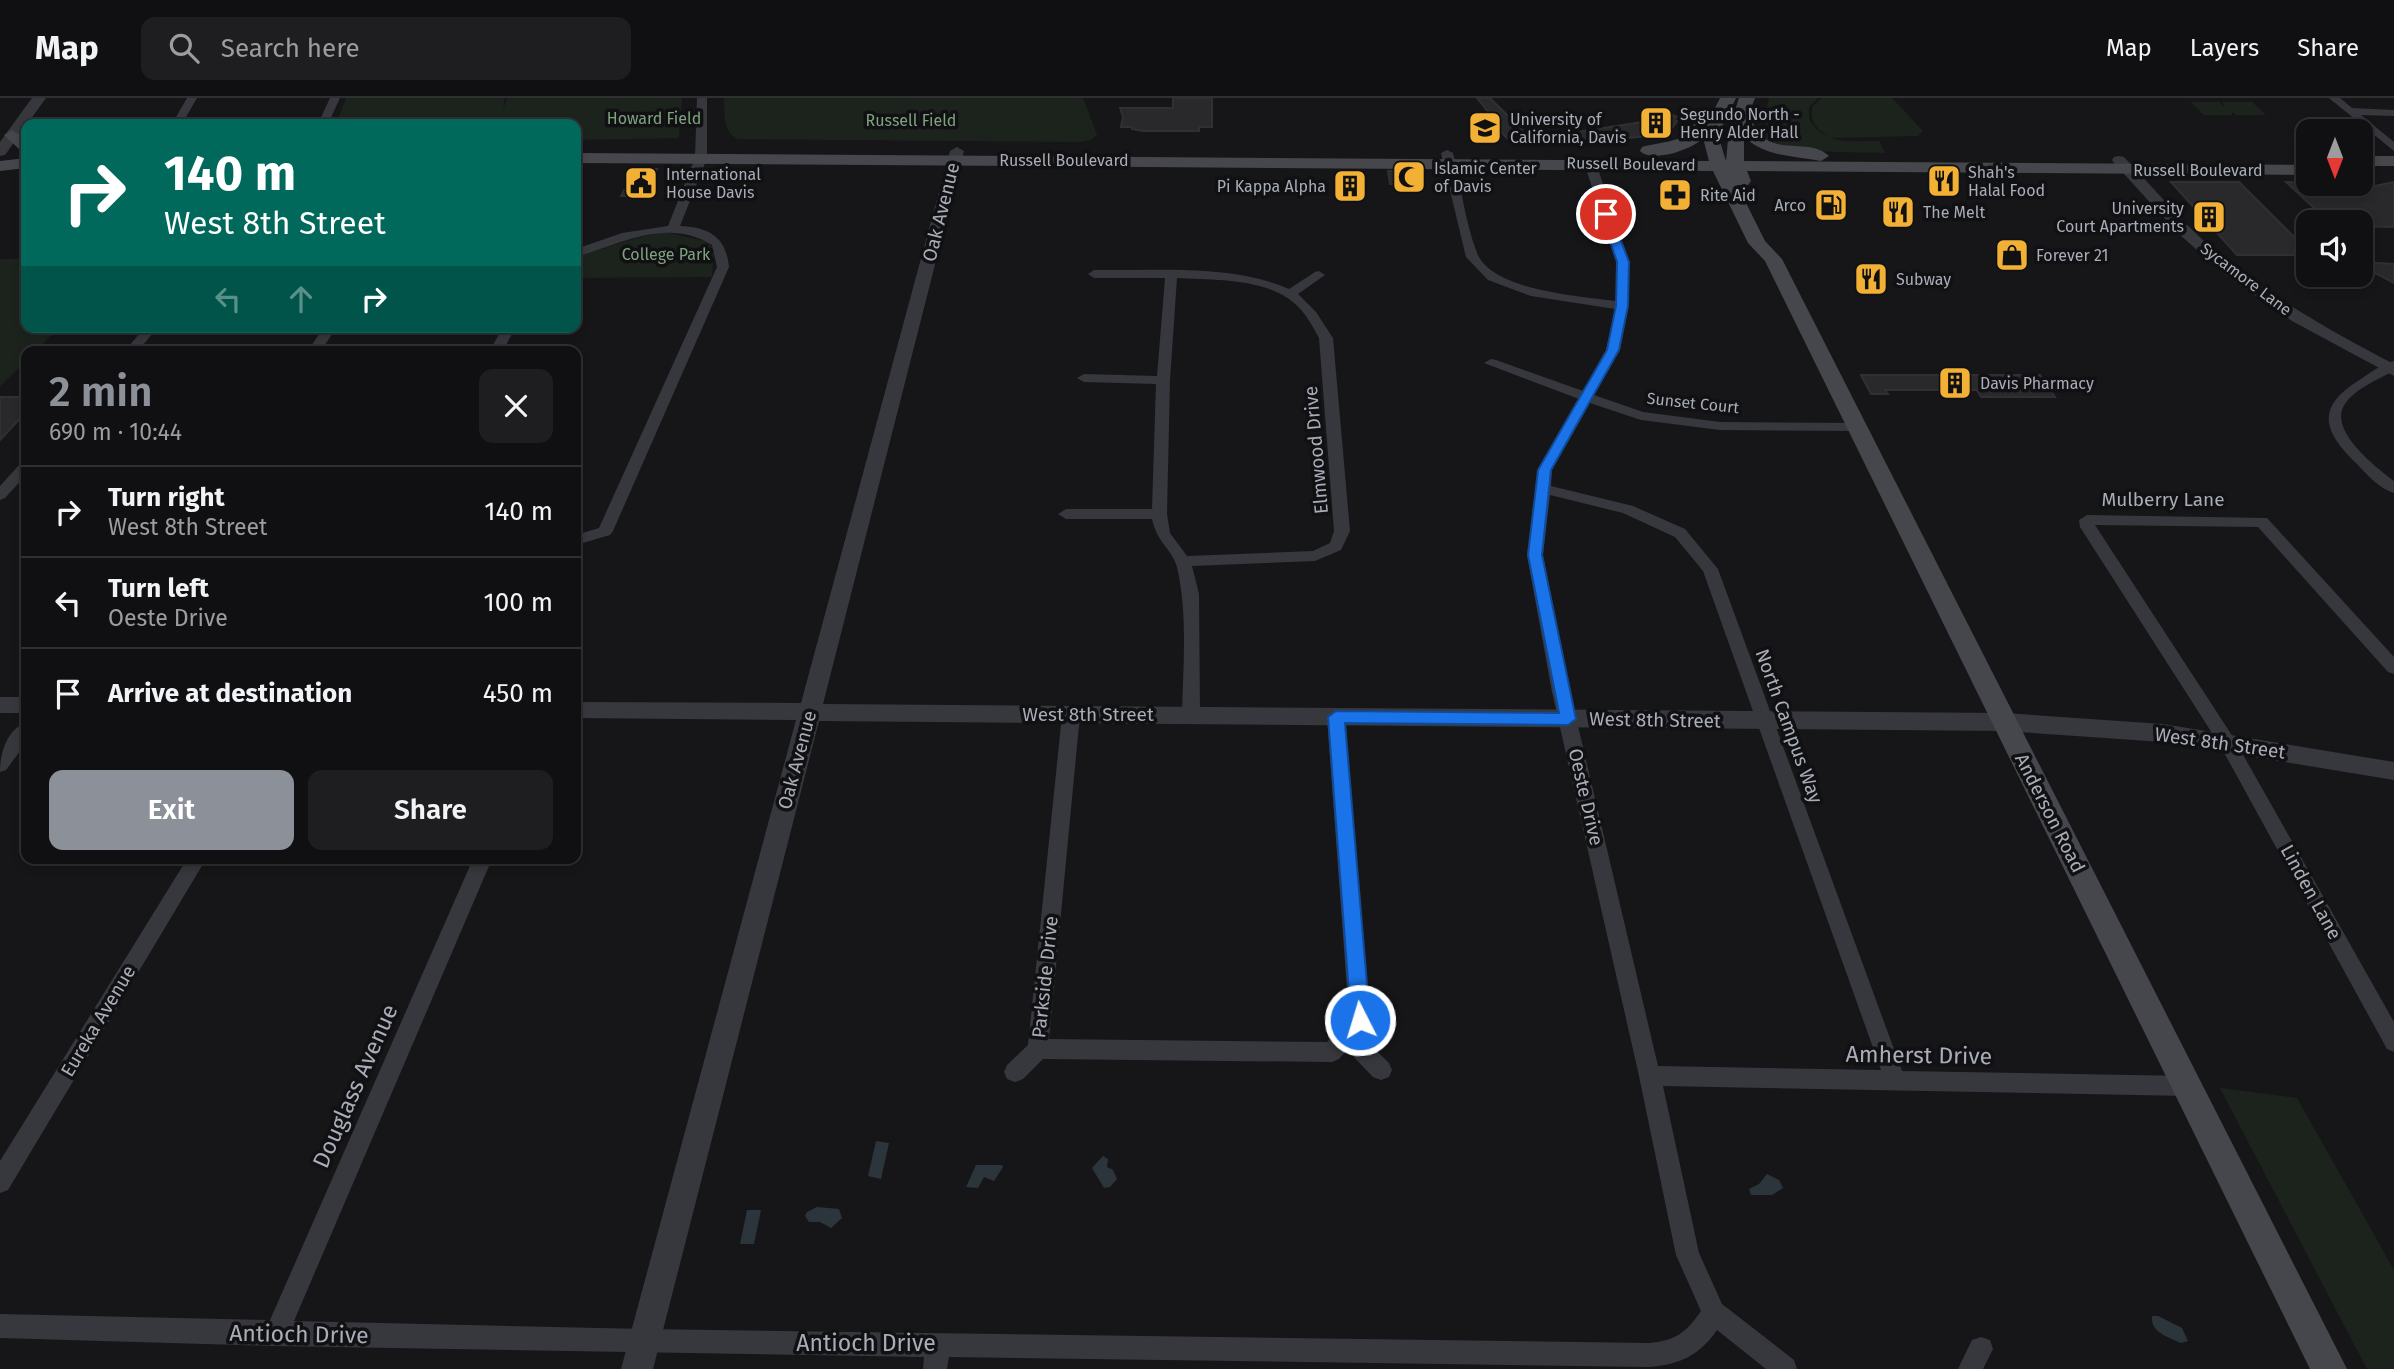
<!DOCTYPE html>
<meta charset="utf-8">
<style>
body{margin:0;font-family:"Fira Sans",sans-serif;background:#1e1e20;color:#f1f3f6;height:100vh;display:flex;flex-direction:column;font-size:26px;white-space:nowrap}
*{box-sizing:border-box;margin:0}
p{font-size:23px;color:#9c9d9f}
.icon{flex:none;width:38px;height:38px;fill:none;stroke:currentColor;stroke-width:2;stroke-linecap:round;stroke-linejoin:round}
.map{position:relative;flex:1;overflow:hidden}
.details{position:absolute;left:21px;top:248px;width:560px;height:518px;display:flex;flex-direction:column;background:#101012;border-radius:14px;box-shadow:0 4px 10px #0003,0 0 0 2px #303032}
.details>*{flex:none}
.banner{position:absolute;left:21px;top:21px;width:560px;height:214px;border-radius:14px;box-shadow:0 4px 10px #0003,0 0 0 2px #303032;background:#00695c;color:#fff;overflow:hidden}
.needle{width:46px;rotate:180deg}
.tools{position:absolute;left:2296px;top:21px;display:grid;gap:14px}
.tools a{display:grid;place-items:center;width:77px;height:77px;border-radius:14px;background:#101012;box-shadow:0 4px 10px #0003,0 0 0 2px #303032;font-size:35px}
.pin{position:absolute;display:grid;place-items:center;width:60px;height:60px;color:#fff;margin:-30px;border:4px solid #fff;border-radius:50%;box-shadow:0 2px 7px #0007}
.me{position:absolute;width:77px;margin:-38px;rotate:355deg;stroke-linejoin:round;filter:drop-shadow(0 0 5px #0008)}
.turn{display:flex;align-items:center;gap:24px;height:147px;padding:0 28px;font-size:32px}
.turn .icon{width:91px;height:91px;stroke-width:2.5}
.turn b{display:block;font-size:49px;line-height:60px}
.lanes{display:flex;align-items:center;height:66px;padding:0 28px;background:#0003;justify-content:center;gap:35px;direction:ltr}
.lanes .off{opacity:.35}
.round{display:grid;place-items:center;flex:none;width:74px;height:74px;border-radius:14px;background:#1e1e20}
.headline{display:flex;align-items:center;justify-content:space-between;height:119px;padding:0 28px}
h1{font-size:42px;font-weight:600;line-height:52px;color:#8c9099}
.cta{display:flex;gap:14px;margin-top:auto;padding:14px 28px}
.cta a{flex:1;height:80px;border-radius:14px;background:#8c9099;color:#fff;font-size:28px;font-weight:600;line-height:80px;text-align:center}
.cta a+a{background:#1e1e20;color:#f1f3f6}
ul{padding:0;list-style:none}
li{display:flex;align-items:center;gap:21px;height:91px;padding:0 28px;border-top:2px solid #303032}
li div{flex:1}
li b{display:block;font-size:26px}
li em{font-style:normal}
header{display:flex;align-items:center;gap:42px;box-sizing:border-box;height:98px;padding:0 35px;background:#101012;border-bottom:2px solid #303032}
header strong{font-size:33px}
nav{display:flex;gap:38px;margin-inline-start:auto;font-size:24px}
.search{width:490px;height:63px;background:#1e1e20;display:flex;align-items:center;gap:18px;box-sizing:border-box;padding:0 24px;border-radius:14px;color:#9c9d9f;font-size:26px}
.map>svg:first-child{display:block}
.green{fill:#1c231d}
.water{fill:#2c353c}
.building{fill:#29292c;stroke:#303034;stroke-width:2}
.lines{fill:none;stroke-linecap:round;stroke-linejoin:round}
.minor{fill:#37383d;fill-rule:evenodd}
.tertiary{fill:#37383d;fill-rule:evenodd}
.secondary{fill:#45474d;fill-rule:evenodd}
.route{fill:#1a73e8;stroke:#114b97;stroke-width:2}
.labels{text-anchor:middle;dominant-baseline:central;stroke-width:7;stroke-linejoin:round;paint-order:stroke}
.far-poi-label{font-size:16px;fill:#a8adb8;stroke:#111113;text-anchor:start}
.far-park-label{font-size:16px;fill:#7fa381;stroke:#111113}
.far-street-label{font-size:16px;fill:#a8adb8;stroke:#111113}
.street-label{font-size:19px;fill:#a8adb8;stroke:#111113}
.near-street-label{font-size:23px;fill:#a8adb8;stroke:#111113}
</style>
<header>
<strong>Map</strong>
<div class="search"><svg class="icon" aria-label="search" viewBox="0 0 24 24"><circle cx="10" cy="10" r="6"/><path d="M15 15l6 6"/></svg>Search here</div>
<nav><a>Map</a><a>Layers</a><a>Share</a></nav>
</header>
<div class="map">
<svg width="2394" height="1271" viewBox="0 0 2394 1271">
<rect width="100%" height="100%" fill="#161618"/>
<g class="green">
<polygon points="346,0 505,0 503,12 507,0 682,0 679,40 576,42 576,26 336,26"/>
<path d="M724 0H1083L1097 37 1091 42 1079 44 738 41C722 34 725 15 724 0Z"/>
<path d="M1769 0H1818L1809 9V21C1826 48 1850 43 1879 43L1885 55C1856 54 1779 57 1759 35L1771 32 1764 23Z"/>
<path d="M1822 0H1892L1923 33 1918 38 1830 40C1818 32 1808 23 1813 8Z"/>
<polygon points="2191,4 2219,4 2223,8 2225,7 2222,4 2252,4 2266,17 2236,17 2232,14 2232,17 2204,17"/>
<polygon points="665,134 704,143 714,150 712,179 576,180 576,159 640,139"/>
<polygon points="0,161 26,161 26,229 59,229 35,254 26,254 26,263 0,288"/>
<polygon points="2220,990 2297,1000 2394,1172 2394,1271 2367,1271"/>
</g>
<g class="water">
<polygon points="876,1043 889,1045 881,1081 868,1078"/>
<polygon points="1103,1058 1108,1061 1107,1069 1113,1072 1117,1081 1110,1089 1104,1090 1092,1070"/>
<polygon points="976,1067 1002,1067 1003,1069 994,1083 984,1079 978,1090 966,1089"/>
<polygon points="1767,1076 1779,1082 1783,1090 1772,1097 1751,1097 1749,1091 1759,1086"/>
<polygon points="817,1109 839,1111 842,1120 831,1130 820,1124 809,1124 805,1118 807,1114"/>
<polygon points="747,1112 761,1112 754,1146 740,1146"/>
<path d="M2152 1218H2158L2182 1230 2188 1243 2181 1245C2168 1239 2150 1234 2152 1218Z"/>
</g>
<g class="building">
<polygon points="1173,0 1212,0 1212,29 1199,29 1199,33 1143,33 1132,31 1132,29 1121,29 1123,19 1120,10 1173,10"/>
<polygon points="1477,0 1490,0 1531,41 1508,41 1485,18 1489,15"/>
<polygon points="1663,13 1679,20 1668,36 1608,42 1571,41 1571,35 1642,24"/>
<polygon points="636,71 657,71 651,82 656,82 648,98 621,98"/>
<polygon points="1388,73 1420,74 1422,86 1390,86"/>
<polygon points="2171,84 2239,84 2308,153 2308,157 2237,157"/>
<polygon points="2286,84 2360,86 2370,89 2394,84 2394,129 2361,128 2361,124 2329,124"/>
<polygon points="2361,164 2394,166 2394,185 2361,168"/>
<polygon points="1861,277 2040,277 2055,299 1981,299 1977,292 1885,292 1888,296 1871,296"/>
<polygon points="0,299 26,299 26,314 0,342"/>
</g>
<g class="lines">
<g class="minor">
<polygon points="187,0 197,0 182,26 172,26"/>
<polygon points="330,0 340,0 328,26 318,26"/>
<path d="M697 0H707V60L680 128C709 129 726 139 729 169L613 433 610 437 576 447V437L599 430 717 169 712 147C667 119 621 146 576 159V151L622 135 668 128 695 60Z"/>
<polygon points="2329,0 2340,0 2352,10 2394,12 2394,18 2361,17 2394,44 2394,53"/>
<path d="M1447 52 1453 55C1461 87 1465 124 1477 155 1492 193 1581 198 1616 203L1617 164 1584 65 1590 62 1596 65 1629 164 1628 208 1620 252 1594 297 1643 314 1720 324 1857 325 1864 329 1857 333 1720 332 1641 322 1590 305 1552 372 1551 388 1633 408 1685 431 1718 471 1902 973 2188 978 2196 981 2199 988 2196 995 2188 998 1663 988 1699 1155 1722 1206 1794 1262 1797 1271H1766L1717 1232C1700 1257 1679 1267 1649 1269L949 1259 947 1271H923L924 1259 276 1248 0 1240V1216L270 1222 473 761H492L294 1223 645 1231 1649 1245C1675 1243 1687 1234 1701 1213L1676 1157 1639 978 1552 594 1527 457 1538 372 1579 301 1484 265 1491 261 1496 262 1583 293 1606 252 1615 211 1531 198 1488 182 1466 159 1441 55ZM1550 397 1623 415 1675 439 1703 473 1881 972 1658 968 1570 594 1543 457Z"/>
<path d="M1114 172C1170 172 1237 168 1289 191L1315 174 1319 173 1325 177 1298 196 1316 214 1333 240 1350 433 1341 452 1315 463 1192 468 1199 496 1200 617 1197 622H1185L1182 617C1183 568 1188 517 1177 469 1172 451 1157 445 1152 421H1066L1058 416 1066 411H1152L1156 286 1084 284 1077 280 1084 276 1157 278 1165 180H1094L1088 176 1094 172ZM1177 180C1213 182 1265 180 1294 205 1305 214 1312 227 1319 240L1334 433 1330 445 1313 453 1187 458 1170 435 1167 416 1170 282Z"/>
<polygon points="145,229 158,229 137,254 124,254"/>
<polygon points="324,229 337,229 320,254 307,254"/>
<polygon points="503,229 516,229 502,254 489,254"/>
<path d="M2394 263V273C2378 281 2355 291 2345 306 2327 332 2377 370 2394 383V395C2380 391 2366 376 2356 365 2321 331 2317 308 2361 281 2371 274 2382 266 2394 263Z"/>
<polygon points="26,363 26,377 5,400 0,402 0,388 21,365"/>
<polygon points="2087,417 2267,420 2394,559 2394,576 2388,574 2258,429 2095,427 2233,639 2394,924 2394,954 2387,951 2221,649 2080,429 2079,422"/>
<polygon points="1071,610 1077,612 1080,617 1049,941 1327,944 1349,919 1327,619 1330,614 1342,614 1345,619 1370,922 1360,937 1389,965 1392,972 1389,979 1381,982 1373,979 1347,952 1339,961 1332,964 1043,961 1023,981 1015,984 1007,981 1004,974 1007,967 1028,947 1062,617 1065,612"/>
<path d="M26 625V645L6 672 0 674C0 656 6 632 26 625Z"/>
<polygon points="187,761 206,761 8,1092 0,1095 0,1063"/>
<polygon points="1981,1239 1990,1242 1993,1251 1983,1271 1958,1271 1972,1242"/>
</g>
<g class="tertiary">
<polygon points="32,0 46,0 5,57 0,58 0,44"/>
<polygon points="957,49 964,53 823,606 2005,615 2163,626 2394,664 2394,682 2163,644 2005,633 819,623 653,1271 621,1271 796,622 576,620 576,604 801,605 950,53"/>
<path d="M2119 58 2124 59C2154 90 2181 124 2213 151 2268 198 2331 233 2394 266V278L2292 223 2224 176 2179 136 2114 65 2112 62 2114 59Z"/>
<rect x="0" y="599" width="26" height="16"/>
</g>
<g class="secondary">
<path d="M1720 0H1736L1718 37 1726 63 1729 31 1739 0H1755L1749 15C1764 66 1807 36 1829 58L1821 63C1795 58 1763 59 1744 38V63L2308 67V77L1747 73 1751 83 1748 87H1737L1765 143 1782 161 2347 1271H2310L1765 163 1748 145 1713 73 576 65V55L1709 63 1703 40C1692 52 1652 65 1640 53L1642 49C1683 39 1680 48 1705 11L1715 10Z"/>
<polygon points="12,32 26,41 26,54 20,52 4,37"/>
<rect x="2361" y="58" width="33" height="10"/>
<polygon points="26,60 26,70 0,73 0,63"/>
</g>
</g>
<polygon class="route" points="1602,114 1611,116 1629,164 1628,208 1619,252 1551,372 1542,457 1576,621 1568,627 1345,625 1370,922 1367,928 1360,930 1354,928 1351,922 1328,619 1336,613 1559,615 1528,457 1538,372 1607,252 1616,208 1617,164 1601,116"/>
<defs>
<symbol id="building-square" viewBox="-11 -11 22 22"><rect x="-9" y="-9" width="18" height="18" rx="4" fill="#f2b134" stroke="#111113"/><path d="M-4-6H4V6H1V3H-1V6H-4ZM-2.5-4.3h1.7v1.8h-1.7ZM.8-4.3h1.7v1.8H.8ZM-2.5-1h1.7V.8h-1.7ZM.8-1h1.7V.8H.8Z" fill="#111"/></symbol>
<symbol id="university-square" viewBox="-11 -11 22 22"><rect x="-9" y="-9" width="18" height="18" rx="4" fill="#f2b134" stroke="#111113"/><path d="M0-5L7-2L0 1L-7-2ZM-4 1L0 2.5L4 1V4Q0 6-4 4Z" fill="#111"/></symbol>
<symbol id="mosque-square" viewBox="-11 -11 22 22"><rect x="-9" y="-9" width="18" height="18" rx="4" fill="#f2b134" stroke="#111113"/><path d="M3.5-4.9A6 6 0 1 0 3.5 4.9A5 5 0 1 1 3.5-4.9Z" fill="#111"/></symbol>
<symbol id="restaurant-square" viewBox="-11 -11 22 22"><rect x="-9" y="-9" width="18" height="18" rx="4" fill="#f2b134" stroke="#111113"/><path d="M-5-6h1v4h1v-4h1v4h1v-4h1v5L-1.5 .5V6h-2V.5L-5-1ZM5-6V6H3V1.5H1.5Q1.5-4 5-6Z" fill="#111"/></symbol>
<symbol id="civic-square" viewBox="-11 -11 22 22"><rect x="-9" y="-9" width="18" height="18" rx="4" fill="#f2b134" stroke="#111113"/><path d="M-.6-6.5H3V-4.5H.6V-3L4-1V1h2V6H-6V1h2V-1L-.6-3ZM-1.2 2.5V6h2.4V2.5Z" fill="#111"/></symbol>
<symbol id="pharmacy-square" viewBox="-11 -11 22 22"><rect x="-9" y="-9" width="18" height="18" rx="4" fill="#f2b134" stroke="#111113"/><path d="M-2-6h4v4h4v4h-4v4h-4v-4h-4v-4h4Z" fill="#111"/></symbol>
<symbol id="fuel-square" viewBox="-11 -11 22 22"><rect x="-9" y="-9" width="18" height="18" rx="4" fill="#f2b134" stroke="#111113"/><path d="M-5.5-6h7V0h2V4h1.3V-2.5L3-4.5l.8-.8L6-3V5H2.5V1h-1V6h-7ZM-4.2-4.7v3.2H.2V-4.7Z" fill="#111"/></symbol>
<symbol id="shop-square" viewBox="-11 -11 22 22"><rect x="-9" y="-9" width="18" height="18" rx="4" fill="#f2b134" stroke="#111113"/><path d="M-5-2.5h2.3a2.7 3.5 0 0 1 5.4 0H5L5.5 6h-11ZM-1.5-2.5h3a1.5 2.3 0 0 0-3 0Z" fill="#111"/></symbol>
</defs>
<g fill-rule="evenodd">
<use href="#building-square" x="1637" y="6" width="38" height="38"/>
<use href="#university-square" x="1466" y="11" width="38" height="38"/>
<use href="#mosque-square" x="1390" y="60" width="38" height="38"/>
<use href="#restaurant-square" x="1925" y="64" width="38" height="38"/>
<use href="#civic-square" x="622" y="66" width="38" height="38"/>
<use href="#building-square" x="1331" y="69" width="38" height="38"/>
<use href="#pharmacy-square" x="1656" y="78" width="38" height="38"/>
<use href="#fuel-square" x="1812" y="88" width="38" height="38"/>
<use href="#restaurant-square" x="1879" y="95" width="38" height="38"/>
<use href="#building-square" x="2190" y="100" width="38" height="38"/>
<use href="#shop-square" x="1993" y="138" width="38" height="38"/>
<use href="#restaurant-square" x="1852" y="162" width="38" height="38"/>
<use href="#building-square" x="1936" y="266" width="38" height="38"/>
</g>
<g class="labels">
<g class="far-poi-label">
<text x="1680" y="16">Segundo North -<tspan x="1680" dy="18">Henry Alder Hall</tspan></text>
<text x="1510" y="21">University of<tspan x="1510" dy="18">California, Davis</tspan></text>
<text x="1434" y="70">Islamic Center<tspan x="1434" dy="18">of Davis</tspan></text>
<text x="1968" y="74">Shah's<tspan x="1968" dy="18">Halal Food</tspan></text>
<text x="666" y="76">International<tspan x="666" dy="18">House Davis</tspan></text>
<text x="1326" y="88" text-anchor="end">Pi Kappa Alpha</text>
<text x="1700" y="97">Rite Aid</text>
<text x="1806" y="107" text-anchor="end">Arco</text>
<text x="2184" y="110" text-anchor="end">University<tspan x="2184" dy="18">Court Apartments</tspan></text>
<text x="1923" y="114">The Melt</text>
<text x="2036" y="157">Forever 21</text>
<text x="1896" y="181">Subway</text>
<text x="1980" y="285">Davis Pharmacy</text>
</g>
<g class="far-park-label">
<text x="654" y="20">Howard Field</text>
<text x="911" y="22">Russell Field</text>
<text x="666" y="156">College Park</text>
</g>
<g class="far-street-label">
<text x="1064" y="62">Russell Boulevard</text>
<text transform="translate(1631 66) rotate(1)">Russell Boulevard</text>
<text x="2198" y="72">Russell Boulevard</text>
<text transform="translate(2246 181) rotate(37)">Sycamore Lane</text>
<text transform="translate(1693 305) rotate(6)">Sunset Court</text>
</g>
<g class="street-label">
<text transform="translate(941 114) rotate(-76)">Oak Avenue</text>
<text transform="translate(1316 352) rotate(-95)">Elmwood Drive</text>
<text x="2163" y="401">Mulberry Lane</text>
<text x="1088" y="616">West 8th Street</text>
<text transform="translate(1655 622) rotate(1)">West 8th Street</text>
<text transform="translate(1789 628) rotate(70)">North Campus Way</text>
<text transform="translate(2220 645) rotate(8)">West 8th Street</text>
<text transform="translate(797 662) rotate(-75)">Oak Avenue</text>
<text transform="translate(1586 699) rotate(77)">Oeste Drive</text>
<text transform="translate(2050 715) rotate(63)">Anderson Road</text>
<text transform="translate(2311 794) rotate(61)">Linden Lane</text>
<text transform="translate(1045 879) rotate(-84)">Parkside Drive</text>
<text transform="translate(98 923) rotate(-59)">Eureka Avenue</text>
</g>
<g class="near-street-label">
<text transform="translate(1919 957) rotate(1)">Amherst Drive</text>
<text transform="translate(355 988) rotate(-66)">Douglass Avenue</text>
<text transform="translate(299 1236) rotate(1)">Antioch Drive</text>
<text x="866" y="1245">Antioch Drive</text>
</g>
</g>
</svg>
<div class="tools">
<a><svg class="needle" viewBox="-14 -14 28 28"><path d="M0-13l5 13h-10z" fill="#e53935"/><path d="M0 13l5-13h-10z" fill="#9c9d9f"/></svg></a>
<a><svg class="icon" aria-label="sound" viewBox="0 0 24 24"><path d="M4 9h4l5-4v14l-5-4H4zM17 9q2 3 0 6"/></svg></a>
</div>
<div class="pin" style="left:1606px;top:116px;background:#d93025"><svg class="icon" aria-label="arrive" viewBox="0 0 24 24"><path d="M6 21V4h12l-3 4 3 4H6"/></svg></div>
<svg class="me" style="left:1360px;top:922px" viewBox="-20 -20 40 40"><circle r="17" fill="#1a73e8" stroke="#fff" stroke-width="3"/><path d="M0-11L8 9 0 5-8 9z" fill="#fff"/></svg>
<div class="banner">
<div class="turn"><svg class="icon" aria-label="right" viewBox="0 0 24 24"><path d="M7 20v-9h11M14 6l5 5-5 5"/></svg><div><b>140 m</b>West 8th Street</div></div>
<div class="lanes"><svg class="icon off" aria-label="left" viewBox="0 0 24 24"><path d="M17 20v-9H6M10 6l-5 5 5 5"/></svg><svg class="icon off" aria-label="ahead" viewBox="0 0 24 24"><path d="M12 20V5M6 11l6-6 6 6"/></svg><svg class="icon" aria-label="right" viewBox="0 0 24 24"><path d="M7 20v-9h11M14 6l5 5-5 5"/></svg></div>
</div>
<section class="details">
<div class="headline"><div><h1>2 min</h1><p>690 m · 10:44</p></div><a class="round"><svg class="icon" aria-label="close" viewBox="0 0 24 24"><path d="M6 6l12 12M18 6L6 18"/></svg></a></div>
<ul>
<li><svg class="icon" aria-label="right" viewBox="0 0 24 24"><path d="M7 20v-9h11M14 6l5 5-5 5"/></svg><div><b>Turn right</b><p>West 8th Street</p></div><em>140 m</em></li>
<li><svg class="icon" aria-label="left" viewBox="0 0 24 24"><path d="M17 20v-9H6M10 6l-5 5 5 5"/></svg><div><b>Turn left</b><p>Oeste Drive</p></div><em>100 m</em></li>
<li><svg class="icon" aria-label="arrive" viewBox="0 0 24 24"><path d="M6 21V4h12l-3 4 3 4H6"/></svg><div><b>Arrive at destination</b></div><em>450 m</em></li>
</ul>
<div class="cta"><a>Exit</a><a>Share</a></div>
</section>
</div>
